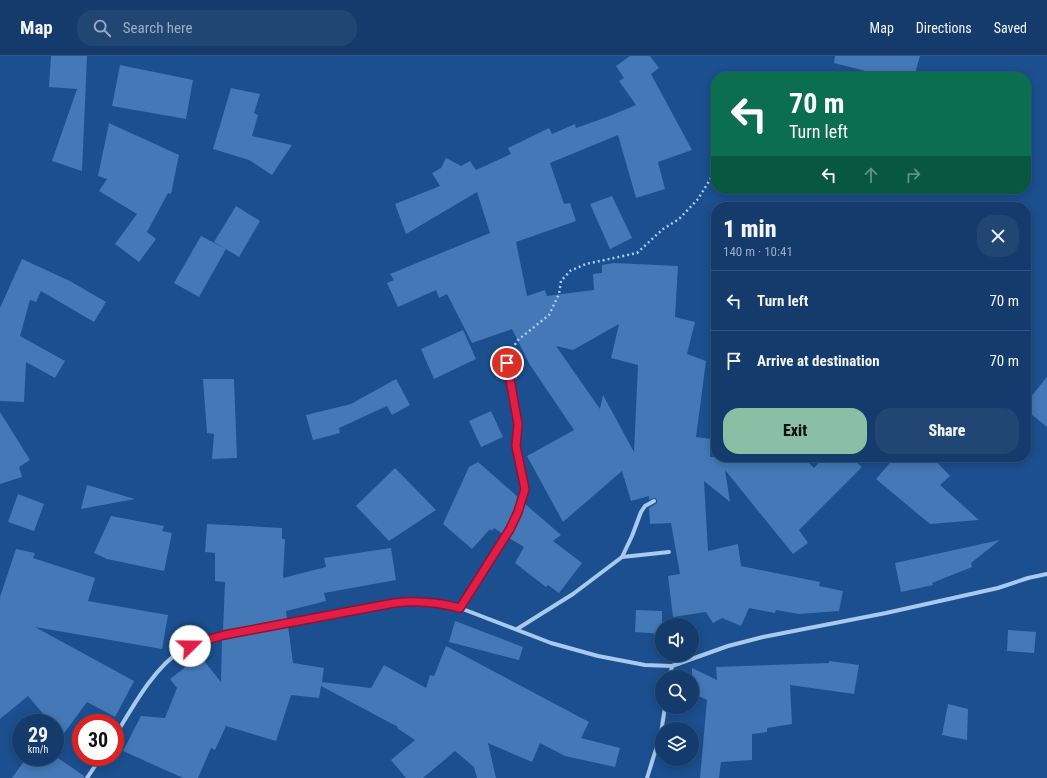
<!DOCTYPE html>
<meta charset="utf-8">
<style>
body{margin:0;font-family:"Roboto Condensed",sans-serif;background:#214673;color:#f1f3f6;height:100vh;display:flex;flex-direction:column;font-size:15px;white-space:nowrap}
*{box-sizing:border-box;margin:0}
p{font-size:13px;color:#9dadc1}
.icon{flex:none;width:22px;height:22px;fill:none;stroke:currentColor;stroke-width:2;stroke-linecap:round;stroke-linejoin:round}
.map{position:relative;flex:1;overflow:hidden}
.drawer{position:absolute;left:711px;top:146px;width:320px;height:260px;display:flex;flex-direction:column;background:#143b6b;border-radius:16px;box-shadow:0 2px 10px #0003,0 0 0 1px #33557e}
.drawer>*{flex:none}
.hud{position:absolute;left:711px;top:16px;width:320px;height:122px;border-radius:16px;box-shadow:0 2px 10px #0003,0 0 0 1px #33557e;background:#0b6e4f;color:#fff;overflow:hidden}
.controls{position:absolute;left:655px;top:562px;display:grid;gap:8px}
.controls a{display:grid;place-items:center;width:44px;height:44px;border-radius:50%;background:#143b6b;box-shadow:0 2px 10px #0003,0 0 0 1px #33557e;font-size:20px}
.speed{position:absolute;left:12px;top:658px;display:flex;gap:8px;font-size:20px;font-weight:700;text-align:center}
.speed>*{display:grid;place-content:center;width:52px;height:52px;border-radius:50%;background:#143b6b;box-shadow:0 2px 10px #0003,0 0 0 1px #33557e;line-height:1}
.speed small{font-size:10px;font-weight:400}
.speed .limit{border:6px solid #d22;background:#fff;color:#111}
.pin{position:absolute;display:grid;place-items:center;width:34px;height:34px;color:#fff;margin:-17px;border:2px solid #fff;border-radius:50%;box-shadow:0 1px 4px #0007}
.me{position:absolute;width:44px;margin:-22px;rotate:68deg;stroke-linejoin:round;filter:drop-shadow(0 0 3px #0008)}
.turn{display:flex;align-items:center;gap:14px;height:84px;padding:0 12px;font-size:18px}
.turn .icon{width:52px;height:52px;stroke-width:2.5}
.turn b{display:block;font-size:28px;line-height:34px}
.lanes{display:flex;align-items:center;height:38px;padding:0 12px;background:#0003;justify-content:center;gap:20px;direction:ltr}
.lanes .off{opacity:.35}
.round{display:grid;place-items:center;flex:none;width:42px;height:42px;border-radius:16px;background:#214673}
.overview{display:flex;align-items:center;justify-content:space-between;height:68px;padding:0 12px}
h1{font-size:24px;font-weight:800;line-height:30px}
.button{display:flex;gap:8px;margin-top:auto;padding:8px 12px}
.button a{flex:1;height:46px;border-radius:16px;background:#8abfa5;color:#111;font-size:16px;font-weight:800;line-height:46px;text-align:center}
.button a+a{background:#214673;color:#f1f3f6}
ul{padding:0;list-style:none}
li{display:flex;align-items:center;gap:12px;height:60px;padding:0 12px;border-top:1px solid #33557e}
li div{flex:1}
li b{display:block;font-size:15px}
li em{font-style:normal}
header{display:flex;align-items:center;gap:24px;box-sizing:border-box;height:56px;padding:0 20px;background:#143b6b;border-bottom:1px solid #33557e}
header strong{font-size:19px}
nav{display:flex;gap:22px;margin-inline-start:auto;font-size:14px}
.search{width:280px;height:36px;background:#214673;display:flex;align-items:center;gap:10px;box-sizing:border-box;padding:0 14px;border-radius:16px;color:#9dadc1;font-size:15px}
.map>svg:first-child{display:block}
.building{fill:#4478b7;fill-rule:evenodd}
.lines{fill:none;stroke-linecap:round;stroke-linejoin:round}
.path{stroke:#a9c9ee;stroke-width:2.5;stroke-dasharray:2 3;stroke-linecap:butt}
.minor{stroke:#a9c9ee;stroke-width:4}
.route-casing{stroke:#92132f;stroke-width:10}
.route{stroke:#e11d48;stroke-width:7}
</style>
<header>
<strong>Map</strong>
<div class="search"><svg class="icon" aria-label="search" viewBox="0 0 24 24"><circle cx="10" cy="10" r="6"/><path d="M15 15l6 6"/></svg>Search here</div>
<nav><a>Map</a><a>Directions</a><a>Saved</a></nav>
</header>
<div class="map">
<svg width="1047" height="722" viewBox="0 0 1047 722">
<rect width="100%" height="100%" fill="#1b4f8f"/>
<g class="building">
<polygon points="51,0 87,0 82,115 52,105 77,33 49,31"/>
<path d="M630 0H650L659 12 651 18 692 94 658 106 665 133 636 142 618 79 550 107 564 148 570 147 576 165 516 186 527 240 545 234 547 240 594 234 593 218 602 217V209L614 207 678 210 675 261 695 266 687 298 706 305 696 381 711 383 710 401H803L814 412 824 401H850L862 411 799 474 808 487 793 498 725 414 730 446 704 425 708 495 738 488 741 510 820 526 819 530 843 535 839 555 799 558 776 554 775 557 749 552 741 570 722 562 713 567 706 556 673 561 668 520 680 518 671 467 650 468 649 452 657 447V445L656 442H654L649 444V440L631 445 622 415 563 466 527 400 574 374 530 309 512 273 472 287 447 238 439 242 436 234 398 251 387 227 394 224 390 218 490 177 477 136 406 178 395 148 440 130 432 117 441 112 446 102 461 110 470 105 476 114 511 98 508 92 549 72 552 78 575 68 576 72 607 61 636 49 619 25 624 22 616 10ZM619 268 611 302 638 309 634 396 603 339 600 353 556 290 573 294Z"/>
<polygon points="835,0 920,0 914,21 889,21 834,7"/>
<polygon points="120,9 193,24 186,63 112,50"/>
<polygon points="231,32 260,38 254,57 258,59 252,80 292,89 272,119 249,104 213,93"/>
<polygon points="109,67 179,99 171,138 168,137 147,176 156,183 139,206 115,188 137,158 99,135 107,123 98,120"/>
<polygon points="612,140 632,182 610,193 590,148"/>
<polygon points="236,150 260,165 239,201 214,186"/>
<polygon points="201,180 226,193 199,241 174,227"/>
<polygon points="22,203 70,225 106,246 94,266 41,235 36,246 30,244 20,280 65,305 55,322 26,306 24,346 0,345 0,252"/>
<polygon points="463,274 476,303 434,323 421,293"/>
<polygon points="1047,321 1047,371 1026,354 1026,347"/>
<polygon points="203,323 234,323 237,402 212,403 214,378 207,377"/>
<polygon points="396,323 410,349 392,359 387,350 339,372 340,377 313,384 306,359 351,348"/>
<polygon points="491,355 503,381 481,391 469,365"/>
<polygon points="0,356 30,404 19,411 22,421 0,428"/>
<polygon points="895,401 932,401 950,420 940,429 979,464 930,468 876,423"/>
<polygon points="478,406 519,442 515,455 503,478 494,472 492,475 490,473 472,493 443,468 469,411"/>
<polygon points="395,412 436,454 389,485 356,450"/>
<polygon points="87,429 135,443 81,453"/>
<polygon points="18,438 44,448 34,475 8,466"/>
<polygon points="524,447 561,479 553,485 582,507 559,537 548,529 546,531 515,507 524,491 509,482 521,457"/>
<polygon points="111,460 164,470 162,475 172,477 164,515 107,503 94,497"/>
<polygon points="207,468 282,472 282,483 285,483 283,522 326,511 324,502 391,492 396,524 324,537 326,545 286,555 287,564 223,576 225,526 215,525 215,497 205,496"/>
<polygon points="1000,484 971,507 972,511 932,527 933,529 901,536 895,507"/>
<polygon points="16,493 35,497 33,502 95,522 88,545 168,559 162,593 35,571 134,625 115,661 87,646 62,680 55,672 55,667 51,667 28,640 0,663 0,541"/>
<polygon points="636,554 662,555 662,578 635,576"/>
<polygon points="455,565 523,591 519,604 449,586"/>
<polygon points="288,570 293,607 324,612 322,626 371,632 384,609 426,632 430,619 434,620 446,590 589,666 581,682 620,692 615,711 565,700 540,687 532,706 488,687 496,722 477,722 474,711 455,695 423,722 406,722 391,704 415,684 397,672 398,671 321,630 319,642 291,639 276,685 226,670 215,694 211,692 198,722 183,722 123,695 141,660 165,662 177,632 170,623 200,600 221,626 222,583"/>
<polygon points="1008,574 1036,576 1034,597 1007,595"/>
<polygon points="829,605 859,609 854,638 790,629 792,668 767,672 767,676 752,678 752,704 721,706 719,722 700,722 707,644 692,637 692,612 717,624 716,611 829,607"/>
<polygon points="948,648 968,653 967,684 942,679"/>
<polygon points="55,700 84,720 84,722 12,722 27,701 55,701"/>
</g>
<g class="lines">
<polyline class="path" points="512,293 518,284 549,259 559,238 561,225 570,215 586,208 637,197 663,173 679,163 698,143 716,114"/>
<g class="minor">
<polyline points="622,501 669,496"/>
<polyline points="460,552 510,473 518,456 525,433 516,390 518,368 507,307"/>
<polyline points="517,573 573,538 622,501 632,480 641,456 645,450 654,445"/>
<polyline points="672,610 728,590 763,581 886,557 998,532 1028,522 1047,518"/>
<path d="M115 680C131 654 154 611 181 595 194 587 209 583 224 579L394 547C418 544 436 546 460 552L551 587 598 600 645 609 672 610 670 621"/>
<polyline points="87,722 101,701"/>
<polyline points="647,722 661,677 665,651"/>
</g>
</g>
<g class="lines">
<defs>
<path id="route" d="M190 590 200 586 224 579 394 547C417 544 437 546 460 552L510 473 518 456 525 433 516 390 518 368 507 307"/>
</defs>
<use href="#route" class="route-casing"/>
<use href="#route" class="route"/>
</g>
</svg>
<div class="controls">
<a><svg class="icon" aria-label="sound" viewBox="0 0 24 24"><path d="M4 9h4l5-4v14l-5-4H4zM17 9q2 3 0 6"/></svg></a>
<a><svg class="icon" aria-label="search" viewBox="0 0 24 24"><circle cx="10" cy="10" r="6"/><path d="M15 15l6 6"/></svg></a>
<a><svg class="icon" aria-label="layers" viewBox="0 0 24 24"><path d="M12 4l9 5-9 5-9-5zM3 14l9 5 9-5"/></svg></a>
</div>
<div class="speed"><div>29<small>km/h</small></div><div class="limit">30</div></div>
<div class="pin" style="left:507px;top:307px;background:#d93025"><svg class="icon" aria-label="arrive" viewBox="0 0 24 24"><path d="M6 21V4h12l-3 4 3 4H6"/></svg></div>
<svg class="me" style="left:190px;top:590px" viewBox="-20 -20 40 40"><circle r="19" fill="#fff"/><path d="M0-13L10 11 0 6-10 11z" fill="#e11d48"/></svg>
<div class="hud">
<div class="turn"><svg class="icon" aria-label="left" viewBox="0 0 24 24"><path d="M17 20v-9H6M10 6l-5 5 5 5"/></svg><div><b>70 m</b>Turn left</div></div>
<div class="lanes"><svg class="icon" aria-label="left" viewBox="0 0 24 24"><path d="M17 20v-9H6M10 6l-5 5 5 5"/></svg><svg class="icon off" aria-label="ahead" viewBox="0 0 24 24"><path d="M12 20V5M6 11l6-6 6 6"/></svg><svg class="icon off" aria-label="right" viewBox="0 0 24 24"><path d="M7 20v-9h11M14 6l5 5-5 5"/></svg></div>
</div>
<section class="drawer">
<div class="overview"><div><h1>1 min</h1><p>140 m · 10:41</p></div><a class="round"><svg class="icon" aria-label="close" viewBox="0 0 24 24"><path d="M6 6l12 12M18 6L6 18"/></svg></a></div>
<ul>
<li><svg class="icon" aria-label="left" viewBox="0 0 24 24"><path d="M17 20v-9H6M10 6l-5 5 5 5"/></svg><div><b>Turn left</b></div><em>70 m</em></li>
<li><svg class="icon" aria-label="arrive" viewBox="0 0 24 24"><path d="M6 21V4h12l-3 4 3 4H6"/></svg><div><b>Arrive at destination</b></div><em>70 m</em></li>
</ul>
<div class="button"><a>Exit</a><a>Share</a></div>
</section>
</div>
